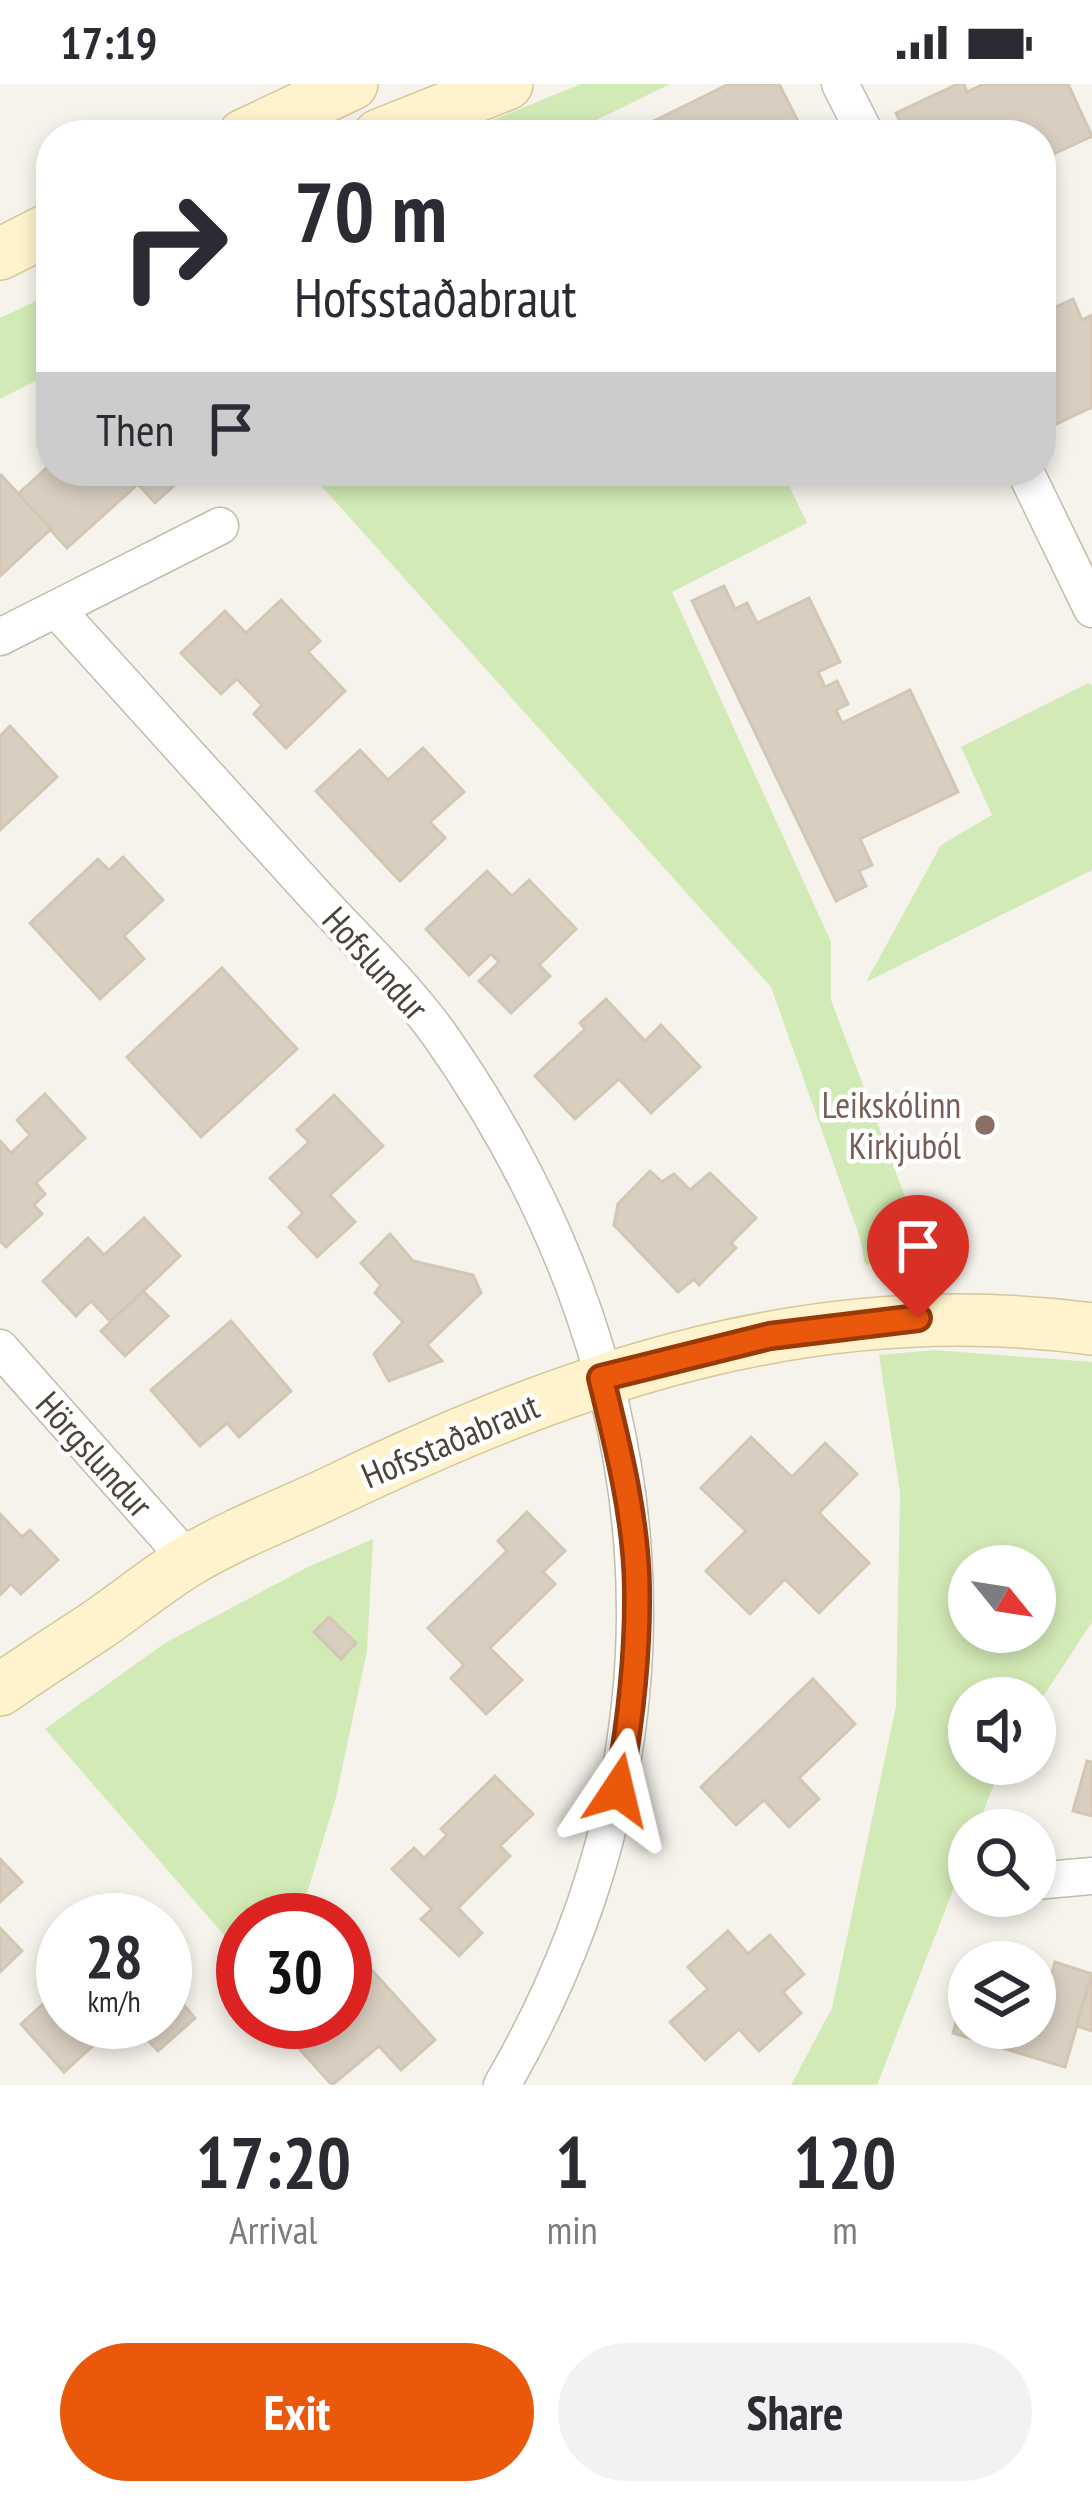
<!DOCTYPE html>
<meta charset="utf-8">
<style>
body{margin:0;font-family:"PT Sans Narrow",sans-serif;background:#f2f2f3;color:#2b2b33;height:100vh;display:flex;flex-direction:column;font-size:45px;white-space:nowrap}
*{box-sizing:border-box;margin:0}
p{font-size:39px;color:#7c7c81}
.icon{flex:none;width:66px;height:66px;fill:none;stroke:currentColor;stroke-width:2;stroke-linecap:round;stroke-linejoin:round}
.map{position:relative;height:2001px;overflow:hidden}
.drawer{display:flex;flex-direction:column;background:#fff;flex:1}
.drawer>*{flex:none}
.guide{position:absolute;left:36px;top:36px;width:1020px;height:366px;border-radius:48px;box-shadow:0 6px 18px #0003;background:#fff;color:#2b2b33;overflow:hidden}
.needle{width:78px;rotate:120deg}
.tools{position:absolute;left:948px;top:1461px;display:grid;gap:24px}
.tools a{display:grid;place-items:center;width:108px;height:108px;border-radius:50%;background:#fff;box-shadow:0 6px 18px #0003;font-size:60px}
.speed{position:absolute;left:36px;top:1809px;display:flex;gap:24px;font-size:60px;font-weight:700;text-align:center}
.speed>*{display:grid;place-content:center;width:156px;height:156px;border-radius:50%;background:#fff;box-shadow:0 6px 18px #0003;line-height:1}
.speed small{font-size:30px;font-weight:400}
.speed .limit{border:18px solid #d22;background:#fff;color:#111}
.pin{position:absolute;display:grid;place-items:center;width:102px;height:102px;color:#fff;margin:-123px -51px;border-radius:50% 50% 50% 0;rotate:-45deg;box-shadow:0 0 12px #0007}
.pin .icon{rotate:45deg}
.me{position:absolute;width:132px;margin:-66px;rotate:10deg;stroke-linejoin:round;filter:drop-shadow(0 0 9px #0008)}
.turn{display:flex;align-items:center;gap:42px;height:252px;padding:0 60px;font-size:54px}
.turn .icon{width:156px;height:156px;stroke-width:2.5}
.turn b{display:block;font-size:84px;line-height:102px}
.then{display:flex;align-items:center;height:114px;padding:0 60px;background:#0003;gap:24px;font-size:45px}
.eta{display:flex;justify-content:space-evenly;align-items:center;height:204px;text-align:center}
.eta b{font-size:72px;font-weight:600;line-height:84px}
.action{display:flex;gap:24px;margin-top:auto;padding:24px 60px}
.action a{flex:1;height:138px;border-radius:72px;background:#ea580c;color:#fff;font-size:48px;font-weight:600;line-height:138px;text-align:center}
.action a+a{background:#f2f2f3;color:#2b2b33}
.status{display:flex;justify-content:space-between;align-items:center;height:84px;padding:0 60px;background:#fff;direction:ltr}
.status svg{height:33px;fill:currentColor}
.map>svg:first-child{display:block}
.green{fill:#d2eab5;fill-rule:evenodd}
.building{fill:#d8cfc1;stroke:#d3c7b4;stroke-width:3}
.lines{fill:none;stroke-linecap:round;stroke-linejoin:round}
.street-casing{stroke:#c2bbae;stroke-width:39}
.secondary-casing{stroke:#d6c79b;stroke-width:54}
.street{stroke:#fff;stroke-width:36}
.secondary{stroke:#fff3cd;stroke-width:51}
.route-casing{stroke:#983908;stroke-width:30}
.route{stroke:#ea580c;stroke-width:21}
.education-dot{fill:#8d6e63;stroke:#fff;stroke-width:4.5}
.labels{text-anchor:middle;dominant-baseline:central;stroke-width:9;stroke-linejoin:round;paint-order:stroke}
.street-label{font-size:36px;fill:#4b4439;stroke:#fff}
.education-label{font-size:36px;fill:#785e54;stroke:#fff;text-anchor:end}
</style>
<div class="status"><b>17:19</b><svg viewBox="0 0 49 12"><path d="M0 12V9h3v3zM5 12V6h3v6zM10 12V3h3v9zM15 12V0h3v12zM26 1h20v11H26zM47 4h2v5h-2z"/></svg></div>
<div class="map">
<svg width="1092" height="2001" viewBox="0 0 1092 2001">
<rect width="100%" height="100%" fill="#f6f3ec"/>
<g class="green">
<polygon points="581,0 670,0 566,51 456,51"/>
<polygon points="51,210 51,289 0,315 0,234"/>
<polygon points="308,387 782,387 807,439 672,508 831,858 831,916 925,1166 865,1181 860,1154 771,903"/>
<polygon points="1088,599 1092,601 1092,786 866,898 941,761 992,731 961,663"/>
<path d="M934 1266 1092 1278V1538L1035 1625V1614H969V1680H1002L976 1746H969V1765L877 2001H791L832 1924 896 1622 900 1408 879 1271ZM969 1482H1035V1548H969Z"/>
<polygon points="373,1455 367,1567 336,1713 299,1836 243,1836 243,1873 45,1645 165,1559 308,1483"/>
</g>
<g class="building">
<polygon points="729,0 779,0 805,51 651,51 646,41"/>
<polygon points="958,0 964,0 967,8 984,0 1068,0 1092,52 1041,76 1041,51 906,51 896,29"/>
<polygon points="1073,215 1082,236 1092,231 1092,323 1050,343 1041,324 1041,230"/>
<polygon points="51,380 51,387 126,387 138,400 67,464 18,410"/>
<polygon points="126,387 190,387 155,419"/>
<polygon points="1,391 51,445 0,492 0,392"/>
<polygon points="724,502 735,525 747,519 757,539 809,514 840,578 818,588 825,603 837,597 848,620 836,626 842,639 910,606 958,708 860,755 872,781 859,787 866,802 836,817 692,517"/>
<polygon points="281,516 320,557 308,568 345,607 286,664 254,630 262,621 237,595 221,610 181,569 225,527 246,549"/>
<polygon points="10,642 57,693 0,746 0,652"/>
<polygon points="423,664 464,708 430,738 445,754 400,797 316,707 360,666 388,696"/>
<polygon points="123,773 163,816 124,852 144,875 100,915 30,839 98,775 109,786"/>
<polygon points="487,787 512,812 529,796 576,845 539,881 550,892 511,929 479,897 499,878 491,870 469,891 426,845"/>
<polygon points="222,884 297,965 201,1053 127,973"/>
<polygon points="606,915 645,957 661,941 700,983 651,1029 619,995 575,1035 535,992 585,945 580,939"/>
<polygon points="45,1010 85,1054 36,1099 45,1110 34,1121 42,1130 6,1163 0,1157 0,1057 11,1069 30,1051 17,1036"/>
<polygon points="334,1011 383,1062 330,1111 355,1138 317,1173 289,1143 303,1129 270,1094 309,1058 297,1046"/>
<polygon points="650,1087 662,1098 674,1090 690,1106 710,1089 756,1134 731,1159 736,1164 699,1201 694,1195 678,1208 614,1141 618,1120"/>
<polygon points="144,1134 180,1172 111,1238 91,1217 76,1232 43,1197 88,1154 104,1171"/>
<polygon points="390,1150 413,1177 473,1191 481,1209 427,1261 442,1277 389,1297 374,1270 403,1238 375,1209 381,1201 361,1179"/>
<polygon points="143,1207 168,1232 125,1272 101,1247"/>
<polygon points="231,1237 291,1307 239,1353 227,1339 200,1362 151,1306"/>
<polygon points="751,1353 792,1393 825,1359 857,1390 819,1429 869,1479 819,1529 785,1495 750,1530 706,1487 746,1447 701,1404"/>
<polygon points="527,1428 565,1467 543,1488 555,1500 490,1564 522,1596 486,1630 451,1594 464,1581 428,1544 507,1467 498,1457"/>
<polygon points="0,1430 22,1453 30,1446 58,1476 21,1510 11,1500 0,1511"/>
<polygon points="329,1533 356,1559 341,1575 314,1548"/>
<polygon points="813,1595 855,1640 799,1694 819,1715 789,1743 764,1716 736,1741 701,1703"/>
<polygon points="1087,1677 1092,1678 1092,1732 1073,1727"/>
<polygon points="495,1692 533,1730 500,1762 510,1772 458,1824 482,1849 459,1872 421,1835 432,1825 392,1785 414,1764 424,1774 447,1751 441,1745"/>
<polygon points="0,1775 22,1798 0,1818"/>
<polygon points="0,1844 22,1867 0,1888"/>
<polygon points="728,1847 748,1870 770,1851 804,1890 783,1908 801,1929 759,1967 739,1945 705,1976 670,1938 708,1905 688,1883"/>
<polygon points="360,1873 435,1956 401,1986 379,1962 332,2001 275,1938 345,1938 345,1887"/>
<polygon points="1055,1878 1092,1890 1065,1983 953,1949 967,1900 969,1944 1035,1944 1035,1920 1042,1923"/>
<polygon points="1092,1891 1092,1947 1076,1942"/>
<polygon points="63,1902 63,1938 119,1938 64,1988 21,1940"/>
<polygon points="170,1905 195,1934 158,1967 132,1939 165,1938 165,1910"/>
</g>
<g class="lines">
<defs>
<g id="street">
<polyline points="840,0 866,51"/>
<polyline points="1025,387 1092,525"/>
<path d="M56 525C141 619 227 713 312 808 354 854 402 899 439 950 669 1277 705 1651 502 2001"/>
<polyline points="0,553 220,442"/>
<polyline points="0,1264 189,1477"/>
<polyline points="1035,1797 1092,1792"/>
</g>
<g id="secondary">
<polyline points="244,51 352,0"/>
<polyline points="379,51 507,0"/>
<polyline points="0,170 51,144"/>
<path d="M0 1606C32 1583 66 1562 99 1540 129 1519 157 1496 188 1477 235 1449 288 1429 336 1406 579 1289 819 1208 1092 1245"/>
</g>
</defs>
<use href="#street" class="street-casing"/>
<use href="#secondary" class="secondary-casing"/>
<use href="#street" class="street"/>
<use href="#secondary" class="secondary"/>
</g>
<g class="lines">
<defs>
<path id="route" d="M618 1706C630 1640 638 1572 637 1504 636 1433 618 1363 601 1294L770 1252 918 1234"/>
</defs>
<use href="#route" class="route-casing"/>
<use href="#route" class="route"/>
</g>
<circle class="education-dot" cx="985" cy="1041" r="12"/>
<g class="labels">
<g class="street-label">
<text transform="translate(376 879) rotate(48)">Hofslundur</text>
<text transform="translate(450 1356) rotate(-23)">Hofsstaðabraut</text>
<text transform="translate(95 1370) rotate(48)">Hörgslundur</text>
</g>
<g class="education-label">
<text x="961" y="1020">Leikskólinn<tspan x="961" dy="41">Kirkjuból</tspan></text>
</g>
</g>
</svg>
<div class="tools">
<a><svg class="needle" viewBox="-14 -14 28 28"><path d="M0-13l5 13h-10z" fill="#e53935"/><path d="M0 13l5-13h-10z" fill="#7c7c81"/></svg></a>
<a><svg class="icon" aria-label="sound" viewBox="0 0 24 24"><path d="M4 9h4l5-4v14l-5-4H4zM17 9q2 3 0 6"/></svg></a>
<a><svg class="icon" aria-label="search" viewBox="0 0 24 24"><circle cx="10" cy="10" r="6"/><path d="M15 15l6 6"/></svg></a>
<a><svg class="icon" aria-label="layers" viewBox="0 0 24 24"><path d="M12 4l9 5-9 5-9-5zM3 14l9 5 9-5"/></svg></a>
</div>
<div class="speed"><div>28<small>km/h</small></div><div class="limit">30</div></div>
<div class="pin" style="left:918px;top:1234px;background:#d93025"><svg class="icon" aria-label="arrive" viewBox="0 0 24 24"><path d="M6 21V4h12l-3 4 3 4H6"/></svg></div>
<svg class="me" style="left:618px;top:1706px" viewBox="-20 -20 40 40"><path d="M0-17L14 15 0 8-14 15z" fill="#ea580c" stroke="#fff" stroke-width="4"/></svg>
<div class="guide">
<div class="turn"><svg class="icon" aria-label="right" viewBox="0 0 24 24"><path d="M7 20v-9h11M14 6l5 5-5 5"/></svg><div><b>70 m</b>Hofsstaðabraut</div></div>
<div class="then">Then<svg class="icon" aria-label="arrive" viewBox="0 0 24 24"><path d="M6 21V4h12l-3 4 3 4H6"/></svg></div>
</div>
</div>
<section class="drawer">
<div class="eta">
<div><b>17:20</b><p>Arrival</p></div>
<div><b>1</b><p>min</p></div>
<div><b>120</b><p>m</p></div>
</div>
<div class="action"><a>Exit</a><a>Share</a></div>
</section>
